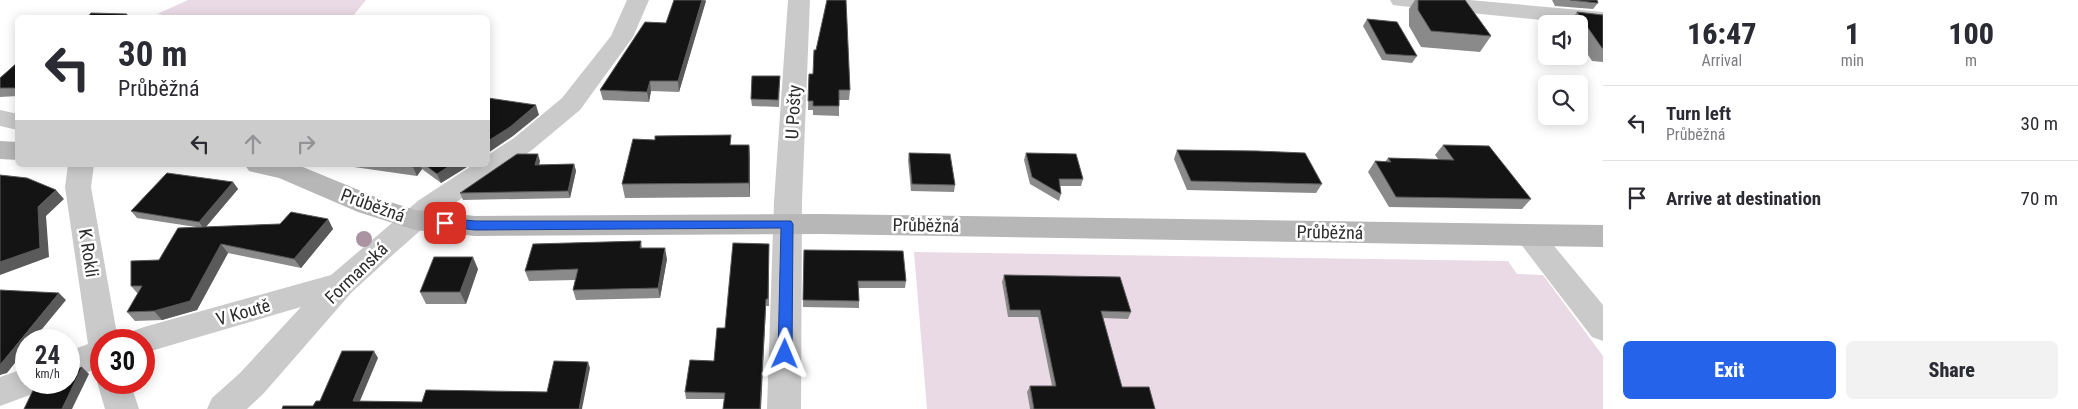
<!DOCTYPE html>
<meta charset="utf-8">
<style>
body{margin:0;font-family:"Roboto Condensed",sans-serif;background:#f2f2f3;color:#2b2b33;height:100vh;display:flex;flex-direction:column;font-size:19px;white-space:nowrap}
*{box-sizing:border-box;margin:0}
p{font-size:16px;color:#7c7c81}
.icon{flex:none;width:28px;height:28px;fill:none;stroke:currentColor;stroke-width:2;stroke-linecap:round;stroke-linejoin:round}
.map{position:relative;flex:1;overflow:hidden}
.details{display:flex;flex-direction:column;background:#fff;width:475px}
.details>*{flex:none}
.banner{position:absolute;left:15px;top:15px;width:475px;height:152px;border-radius:8px;box-shadow:0 2px 12px #0003;background:#fff;color:#2b2b33;overflow:hidden}
.tools{position:absolute;left:1538px;top:15px;display:grid;gap:10px}
.tools a{display:grid;place-items:center;width:50px;height:50px;border-radius:8px;background:#fff;box-shadow:0 2px 12px #0003;font-size:25px}
.speed{position:absolute;left:15px;top:329px;display:flex;gap:10px;font-size:25px;font-weight:700;text-align:center}
.speed>*{display:grid;place-content:center;width:65px;height:65px;border-radius:50%;background:#fff;box-shadow:0 2px 12px #0003;line-height:1}
.speed small{font-size:12px;font-weight:400}
.speed .limit{border:8px solid #d22;background:#fff;color:#111}
.pin{position:absolute;display:grid;place-items:center;width:42px;height:42px;color:#fff;margin:-21px;border-radius:10px;box-shadow:0 2px 8px #0006}
.me{position:absolute;width:55px;margin:-28px;rotate:1deg;stroke-linejoin:round;filter:drop-shadow(0 0 4px #0008)}
.turn{display:flex;align-items:center;gap:18px;height:105px;padding:0 20px;font-size:22px}
.turn .icon{width:65px;height:65px;stroke-width:2.5}
.turn b{display:block;font-size:35px;line-height:42px}
.lanes{display:flex;align-items:center;height:48px;padding:0 20px;background:#0003;justify-content:center;gap:25px;direction:ltr}
.lanes .off{opacity:.35}
.eta{display:flex;justify-content:space-evenly;align-items:center;height:85px;text-align:center}
.eta b{font-size:30px;font-weight:800;line-height:35px}
.action{display:flex;gap:10px;margin-top:auto;padding:10px 20px}
.action a{flex:1;height:58px;border-radius:8px;background:#2563eb;color:#fff;font-size:20px;font-weight:800;line-height:58px;text-align:center}
.action a+a{background:#f2f2f3;color:#2b2b33}
ul{padding:0;list-style:none}
li{display:flex;align-items:center;gap:15px;height:75px;padding:0 20px;border-top:1px solid #e1e1e2}
li div{flex:1}
li b{display:block;font-size:19px}
li em{font-style:normal}
main{display:flex;flex:1;min-height:0}
.map>svg:first-child{display:block}
.green{fill:#eadae5}
.lines{fill:none;stroke-linecap:round;stroke-linejoin:round}
.street{fill:#cacaca;fill-rule:evenodd}
.secondary{fill:#b7b7b7;fill-rule:evenodd}
.tree{fill:#ab94a2}
.wall{fill:#8a8a8a}
.shaded-wall{fill:#5a5a5a}
.building{fill:#141414;stroke:#5a5a5a}
.route{fill:#2563eb;stroke:#184099}
.labels{text-anchor:middle;dominant-baseline:central;stroke-width:5;stroke-linejoin:round;paint-order:stroke}
.street-label{font-size:18px;fill:#2d2d2d;stroke:#fff}
</style>
<main>
<div class="map">
<svg width="1603" height="409" viewBox="0 0 1603 409">
<rect width="100%" height="100%" fill="#fff"/>
<g class="green">
<polygon points="188,0 366,0 352,17 183,18 157,14"/>
<polygon points="914,252 1508,261 1517,274 1543,275 1603,356 1603,409 1150,409 1119,394 1002,282 1008,316 1038,317 1054,393 1027,392 1030,409 927,409"/>
</g>
<g class="lines">
<g class="street">
<polygon points="627,0 649,0 633,37 580,110 532,150 439,214 396,252 352,292 264,393 247,409 207,409 212,398 240,373 301,307 144,353 144,340 128,340 133,331 144,327 331,275 419,200 473,165 488,165 488,155 514,138 562,98 611,36"/>
<polygon points="788,0 810,0 802,201 801,409 767,409 774,201"/>
<polygon points="1390,0 1469,0 1603,12 1603,26 1401,6 1393,5"/>
<polygon points="0,110 18,114 18,130 0,126"/>
<polygon points="68,165 94,165 91,187 118,340 101,340 101,367 69,379 69,351 88,344 65,187"/>
<polygon points="1530,225 1540,229 1603,305 1603,341 1592,337 1520,243 1516,236 1520,229"/>
<polygon points="26,368 26,382 42,382 38,392 0,406 0,377"/>
<polygon points="101,372 101,382 130,382 139,409 105,409 97,382"/>
</g>
<g class="secondary">
<polygon points="0,141 18,142 18,160 0,159"/>
<polygon points="245,165 298,165 378,198 415,210 475,216 821,214 1603,225 1603,247 821,234 475,236 415,230 358,212 279,178 249,171"/>
</g>
</g>
<circle class="tree" cx="364" cy="239" r="8"/>
<g class="wall">
<polygon points="674,0 706,0 679,92 651,91 649,102 603,100 600,90 666,23"/>
<polygon points="1415,0 1465,0 1491,36 1480,52 1421,47 1409,26 1409,9"/>
<polygon points="1552,0 1597,0 1598,3 1593,9 1555,6"/>
<polygon points="1577,12 1603,15 1603,62 1592,61 1579,41 1579,24 1568,24"/>
<polygon points="1367,19 1417,56 1412,63 1382,60 1363,26"/>
<polygon points="18,62 18,96 0,97 0,78"/>
<polygon points="809,74 813,74 850,90 849,100 839,100 839,116 813,115 813,110 808,110"/>
<polygon points="780,83 779,107 752,106 751,99"/>
<polygon points="732,145 749,145 750,159 750,197 625,198 622,184"/>
<polygon points="1443,145 1531,199 1522,209 1389,207 1368,172 1375,161 1385,162 1388,158 1438,159 1435,155"/>
<polygon points="1177,150 1322,184 1316,193 1187,190 1174,159"/>
<polygon points="909,153 955,185 954,192 911,191 908,160"/>
<polygon points="1026,153 1083,179 1081,186 1060,186 1061,194 1059,201 1030,184 1024,160"/>
<polygon points="540,161 539,165 574,164 576,171 570,198 463,200 460,193"/>
<polygon points="340,165 470,165 441,183 422,169 417,176"/>
<polygon points="233,182 238,189 206,227 280,224 328,219 333,229 301,268 228,253 197,310 162,320 135,321 127,312 138,294 131,286 159,260 196,227 137,218 131,211"/>
<polygon points="641,241 642,248 667,259 660,298 576,300 573,290 575,280 529,281 525,271"/>
<polygon points="769,244 769,306 766,306 724,399 686,399 685,392 714,361"/>
<polygon points="804,250 906,281 905,288 859,288 859,308 803,307"/>
<polygon points="478,269 466,304 426,304 420,292"/>
<polygon points="1004,275 1131,312 1128,319 1103,318 1122,387 1155,409 1030,409 1027,392 1030,386 1052,386 1038,317 1008,317 1002,282"/>
</g>
<g class="shaded-wall">
<polygon points="702,0 706,1 679,92 678,81"/>
<polygon points="127,14 130,18 123,18"/>
<polygon points="650,81 651,91 649,102 647,92"/>
<polygon points="536,105 539,115 513,136 488,153 488,141"/>
<polygon points="749,145 750,159 750,197 749,183"/>
<polygon points="538,154 540,161 537,172 535,165"/>
<polygon points="574,164 576,171 570,198 568,191"/>
<polygon points="414,165 420,165 422,169 417,176 413,167"/>
<polygon points="451,165 470,165 441,183 437,174"/>
<polygon points="233,182 238,189 204,229 199,222"/>
<polygon points="56,190 64,199 46,216 49,257 0,275 0,262 38,207"/>
<polygon points="328,219 333,229 301,268 294,259"/>
<polygon points="221,244 228,253 197,310 162,320 154,311"/>
<polygon points="665,248 667,259 660,298 658,288"/>
<polygon points="473,257 478,269 466,304 460,292"/>
<polygon points="59,293 66,300 33,340 26,340 26,349 7,373 0,375 0,365"/>
<polygon points="766,299 766,306 761,409 760,409"/>
<polygon points="374,351 378,358 357,408 353,401"/>
<polygon points="588,362 590,368 582,409 579,409"/>
<polygon points="82,367 89,374 72,409 62,409"/>
</g>
<g class="building">
<polygon points="674,0 702,0 678,81 650,81 647,92 600,90 645,22 666,23"/>
<polygon points="827,0 846,0 850,90 839,90 839,106 813,106 813,101 808,101 809,74 813,74 814,50 816,50"/>
<polygon points="1418,0 1465,0 1491,36 1431,31 1418,10"/>
<polygon points="1570,0 1597,0 1598,3"/>
<polygon points="1577,12 1603,15 1603,48 1602,48"/>
<polygon points="91,13 127,14 123,18 87,18"/>
<polygon points="1367,19 1397,22 1417,56 1386,54"/>
<polygon points="18,62 18,88 0,88 0,78"/>
<polygon points="752,76 780,76 778,100 751,99"/>
<polygon points="488,98 536,105 510,127 488,141"/>
<polygon points="731,135 730,145 749,145 749,183 622,184 633,139 655,140 655,136"/>
<polygon points="1443,145 1489,146 1531,199 1396,197 1375,161 1391,162 1388,158 1454,160"/>
<polygon points="1177,150 1257,151 1305,153 1322,184 1191,181"/>
<polygon points="909,153 950,154 955,185 912,184"/>
<polygon points="1026,153 1076,154 1083,179 1059,179 1061,194 1032,177"/>
<polygon points="517,154 538,154 535,165 574,164 568,191 460,193"/>
<polygon points="402,165 414,165 413,167"/>
<polygon points="425,165 451,165 437,174"/>
<polygon points="167,173 233,182 199,222 131,211"/>
<polygon points="0,175 27,178 56,190 38,207 40,248 0,262"/>
<polygon points="291,212 328,219 294,259 221,244 190,301 154,311 127,312 142,286 131,286 131,261 159,260 178,228 280,224"/>
<polygon points="641,241 640,248 665,248 658,288 573,290 578,269 525,271 533,244"/>
<polygon points="733,243 769,244 768,299 766,299 760,409 723,409 725,393 685,392 690,360 714,361 717,328 725,328"/>
<polygon points="804,250 903,251 906,281 858,281 859,301 803,300"/>
<polygon points="434,257 473,257 460,292 420,292"/>
<polygon points="1004,275 1120,277 1131,312 1101,311 1122,387 1149,387 1155,409 1034,409 1030,386 1056,386 1040,310 1010,310"/>
<polygon points="0,290 59,293 0,365"/>
<polygon points="342,351 374,351 353,401 422,402 426,390 547,392 554,361 588,362 579,409 282,409 283,406 313,406 316,401 320,401"/>
<polygon points="82,367 62,409 24,409 37,382 69,382 69,372"/>
</g>
<polygon class="route" points="445,218 475,221 791,221 793,224 792,354 790,358 785,360 780,358 778,354 781,228 475,230 441,226 440,223"/>
<g class="labels">
<g class="street-label">
<text transform="translate(793 112) rotate(-87)">U Pošty</text>
<text transform="translate(373 205) rotate(20)">Průběžná</text>
<text transform="translate(926 225) rotate(1)">Průběžná</text>
<text transform="translate(1330 232) rotate(1)">Průběžná</text>
<text transform="translate(89 253) rotate(81)">K Rokli</text>
<text transform="translate(356 273) rotate(-44)">Formanská</text>
<text transform="translate(243 312) rotate(-16)">V Koutě</text>
</g>
</g>
</svg>
<div class="tools">
<a><svg class="icon" aria-label="sound" viewBox="0 0 24 24"><path d="M4 9h4l5-4v14l-5-4H4zM17 9q2 3 0 6"/></svg></a>
<a><svg class="icon" aria-label="search" viewBox="0 0 24 24"><circle cx="10" cy="10" r="6"/><path d="M15 15l6 6"/></svg></a>
</div>
<div class="speed"><div>24<small>km/h</small></div><div class="limit">30</div></div>
<div class="pin" style="left:445px;top:223px;background:#d93025"><svg class="icon" aria-label="arrive" viewBox="0 0 24 24"><path d="M6 21V4h12l-3 4 3 4H6"/></svg></div>
<svg class="me" style="left:785px;top:354px" viewBox="-20 -20 40 40"><path d="M0-17L14 15 0 8-14 15z" fill="#2563eb" stroke="#fff" stroke-width="4"/></svg>
<div class="banner">
<div class="turn"><svg class="icon" aria-label="left" viewBox="0 0 24 24"><path d="M17 20v-9H6M10 6l-5 5 5 5"/></svg><div><b>30 m</b>Průběžná</div></div>
<div class="lanes"><svg class="icon" aria-label="left" viewBox="0 0 24 24"><path d="M17 20v-9H6M10 6l-5 5 5 5"/></svg><svg class="icon off" aria-label="ahead" viewBox="0 0 24 24"><path d="M12 20V5M6 11l6-6 6 6"/></svg><svg class="icon off" aria-label="right" viewBox="0 0 24 24"><path d="M7 20v-9h11M14 6l5 5-5 5"/></svg></div>
</div>
</div>
<section class="details">
<div class="eta">
<div><b>16:47</b><p>Arrival</p></div>
<div><b>1</b><p>min</p></div>
<div><b>100</b><p>m</p></div>
</div>
<ul>
<li><svg class="icon" aria-label="left" viewBox="0 0 24 24"><path d="M17 20v-9H6M10 6l-5 5 5 5"/></svg><div><b>Turn left</b><p>Průběžná</p></div><em>30 m</em></li>
<li><svg class="icon" aria-label="arrive" viewBox="0 0 24 24"><path d="M6 21V4h12l-3 4 3 4H6"/></svg><div><b>Arrive at destination</b></div><em>70 m</em></li>
</ul>
<div class="action"><a>Exit</a><a>Share</a></div>
</section>
</main>
